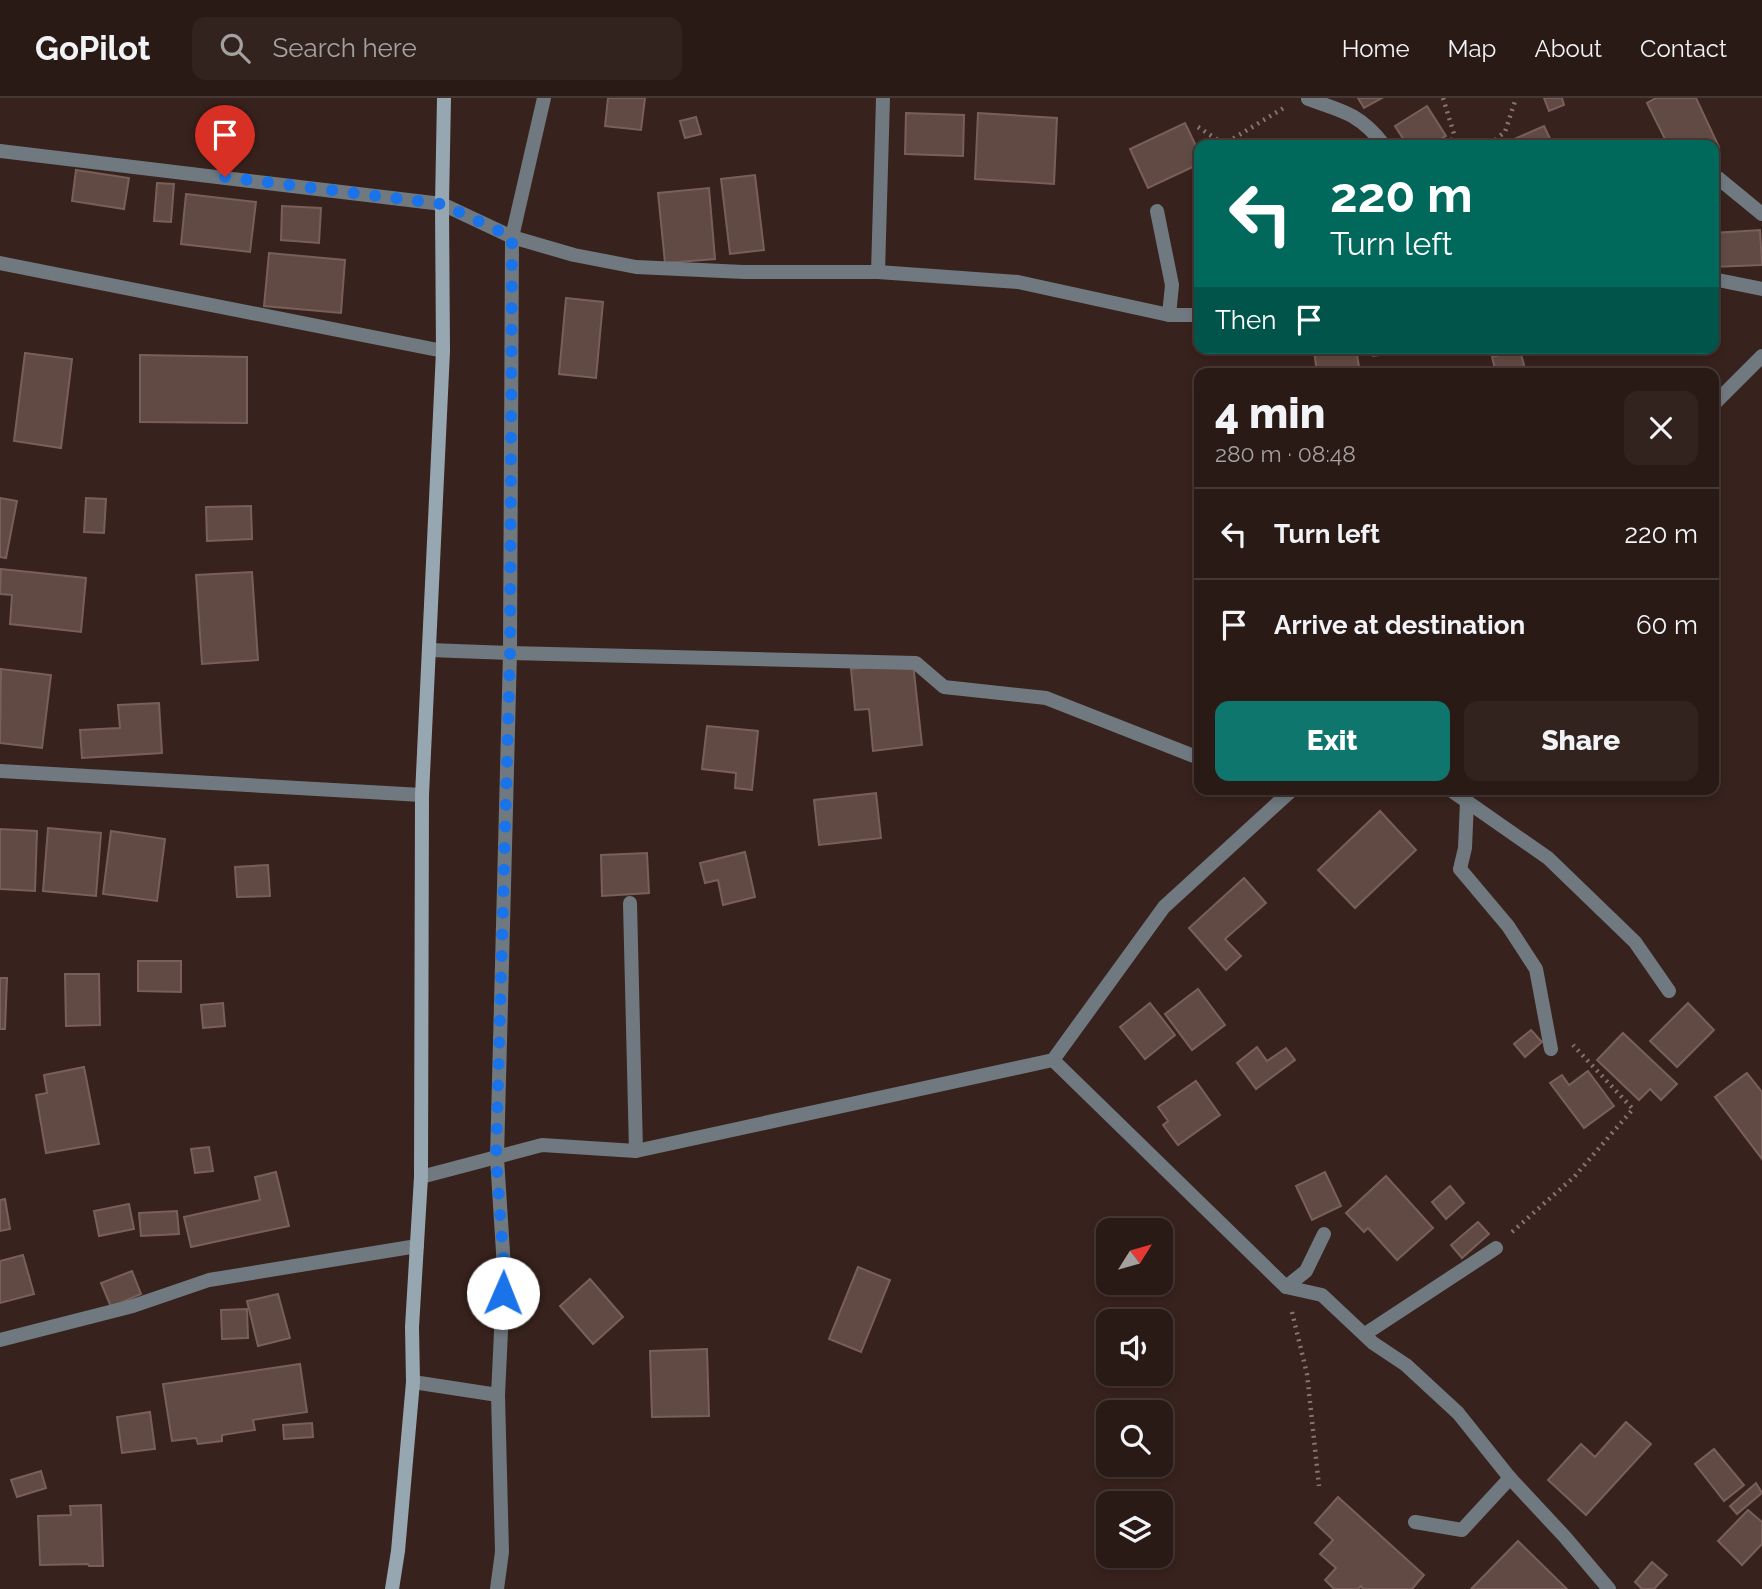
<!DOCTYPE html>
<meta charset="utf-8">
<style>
body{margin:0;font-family:Raleway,sans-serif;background:#32231f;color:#f1f3f6;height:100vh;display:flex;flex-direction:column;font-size:26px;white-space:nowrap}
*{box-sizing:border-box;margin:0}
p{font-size:23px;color:#a5a1a1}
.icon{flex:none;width:38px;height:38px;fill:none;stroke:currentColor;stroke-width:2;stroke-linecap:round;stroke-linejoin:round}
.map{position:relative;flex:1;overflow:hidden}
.side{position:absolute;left:1194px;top:270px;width:525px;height:427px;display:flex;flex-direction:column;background:#2a1a16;border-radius:14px;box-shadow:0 4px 10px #0003,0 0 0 2px #463835}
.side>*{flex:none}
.banner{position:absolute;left:1194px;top:42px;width:525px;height:214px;border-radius:14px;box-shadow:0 4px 10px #0003,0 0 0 2px #463835;background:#00695c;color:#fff;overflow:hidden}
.needle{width:46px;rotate:53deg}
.fabs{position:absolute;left:1096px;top:1120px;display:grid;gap:14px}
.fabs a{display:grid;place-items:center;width:77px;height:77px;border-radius:14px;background:#2a1a16;box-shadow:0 4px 10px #0003,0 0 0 2px #463835;font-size:35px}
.pin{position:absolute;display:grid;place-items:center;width:60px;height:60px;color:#fff;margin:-72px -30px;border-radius:50% 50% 50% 0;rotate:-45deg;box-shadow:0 0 7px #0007}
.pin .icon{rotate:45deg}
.me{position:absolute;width:77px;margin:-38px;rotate:1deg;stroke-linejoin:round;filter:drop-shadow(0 0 5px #0008)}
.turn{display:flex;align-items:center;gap:24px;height:147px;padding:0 21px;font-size:32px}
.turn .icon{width:91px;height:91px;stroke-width:2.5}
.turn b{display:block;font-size:49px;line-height:60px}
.then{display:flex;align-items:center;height:66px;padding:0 21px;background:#0003;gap:14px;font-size:26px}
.round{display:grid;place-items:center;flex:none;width:74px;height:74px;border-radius:14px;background:#32231f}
.summary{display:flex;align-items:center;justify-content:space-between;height:119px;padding:0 21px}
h1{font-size:42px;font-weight:800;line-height:52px}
.action{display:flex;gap:14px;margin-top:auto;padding:14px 21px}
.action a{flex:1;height:80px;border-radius:14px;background:#0f766e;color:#fff;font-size:28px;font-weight:800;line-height:80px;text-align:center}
.action a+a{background:#32231f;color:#f1f3f6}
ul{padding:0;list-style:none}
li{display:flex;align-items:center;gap:21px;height:91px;padding:0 21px;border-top:2px solid #463835}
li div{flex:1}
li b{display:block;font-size:26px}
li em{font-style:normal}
header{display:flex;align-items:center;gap:42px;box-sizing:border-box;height:98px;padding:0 35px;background:#2a1a16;border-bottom:2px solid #463835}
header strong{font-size:33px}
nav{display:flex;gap:38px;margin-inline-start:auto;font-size:24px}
.search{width:490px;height:63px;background:#32231f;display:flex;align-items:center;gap:18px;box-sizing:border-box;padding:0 24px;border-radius:14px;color:#a5a1a1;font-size:26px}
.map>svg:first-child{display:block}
.building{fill:#624a44;stroke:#795f59;stroke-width:2}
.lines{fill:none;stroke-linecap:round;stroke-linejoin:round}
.path{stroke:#877470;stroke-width:4.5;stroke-dasharray:2 5;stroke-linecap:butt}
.lane{stroke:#6f797f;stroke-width:14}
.street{stroke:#6f797f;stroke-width:14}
.secondary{stroke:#97a7b1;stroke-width:14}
.route{stroke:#1a73e8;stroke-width:12;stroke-dasharray:0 21.6}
</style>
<header>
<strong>GoPilot</strong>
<div class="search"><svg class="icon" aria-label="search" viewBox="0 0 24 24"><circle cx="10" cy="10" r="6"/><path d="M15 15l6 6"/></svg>Search here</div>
<nav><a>Home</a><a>Map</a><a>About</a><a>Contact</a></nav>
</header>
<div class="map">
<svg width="1762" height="1491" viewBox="0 0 1762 1491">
<rect width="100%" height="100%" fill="#38221d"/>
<g class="building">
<polygon points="608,0 645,0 641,32 605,28"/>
<polygon points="1358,0 1382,0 1364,10"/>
<polygon points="1544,0 1562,0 1564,7 1549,13"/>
<polygon points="1656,0 1696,0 1719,49 1713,52 1713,47 1668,47 1647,5"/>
<polygon points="1427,8 1446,38 1431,47 1407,47 1395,28"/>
<polygon points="906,15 964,17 963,58 905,56"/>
<polygon points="978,15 1057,20 1054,86 975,81"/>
<polygon points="696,19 701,36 685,40 680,23"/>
<polygon points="1185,25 1199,54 1199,66 1148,90 1130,51"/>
<polygon points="1544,28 1553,47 1501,47"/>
<polygon points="76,72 129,80 124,111 72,103"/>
<polygon points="755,77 764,152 730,156 721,81"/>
<polygon points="157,85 174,86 171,124 154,123"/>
<polygon points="709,90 715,161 665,165 658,95"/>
<polygon points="186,96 256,104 250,154 181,146"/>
<polygon points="282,108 321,110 319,145 281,142"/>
<polygon points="1760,132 1762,167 1713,169 1713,135"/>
<polygon points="269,155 345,162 341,215 264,208"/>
<polygon points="566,200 603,204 596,280 559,276"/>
<polygon points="1331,250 1356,250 1360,275 1317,275 1314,252"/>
<polygon points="1372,250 1387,250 1388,256 1373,258"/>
<polygon points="1520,252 1526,275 1496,275 1492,259"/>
<polygon points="25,255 72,261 61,350 14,343"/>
<polygon points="140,257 247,259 247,325 140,324"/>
<polygon points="0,400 17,403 6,460 0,459"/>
<polygon points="86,400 106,401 104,435 84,434"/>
<polygon points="251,408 252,441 207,443 206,409"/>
<polygon points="1,471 86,480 81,534 10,526 12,497 0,496"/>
<polygon points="252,474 258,562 202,566 196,477"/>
<polygon points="913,565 922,647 873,653 869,611 855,612 851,571"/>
<polygon points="1,571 51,577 42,650 0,645"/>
<polygon points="159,605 162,655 82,660 80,632 120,630 118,607"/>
<polygon points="707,628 758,633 752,692 735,690 736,675 702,671"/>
<polygon points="876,695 881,740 819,747 814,702"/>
<polygon points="1380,713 1416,752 1355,810 1318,772"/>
<polygon points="48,730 101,735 96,798 43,793"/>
<polygon points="0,731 37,733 35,793 0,791"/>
<polygon points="111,733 165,741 157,803 103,796"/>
<polygon points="745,754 755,799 723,807 718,782 705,785 700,765"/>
<polygon points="647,755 649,795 602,798 601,757"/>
<polygon points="268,767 270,798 237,799 235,769"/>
<polygon points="1244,780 1266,805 1225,841 1241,858 1226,872 1189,830"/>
<polygon points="138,863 181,863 181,894 138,893"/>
<polygon points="65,876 99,876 100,927 66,928"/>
<polygon points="0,880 7,880 5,931 0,931"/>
<polygon points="1198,891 1225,927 1192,952 1165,916"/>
<polygon points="223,905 225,928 203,930 201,907"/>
<polygon points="1150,905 1175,937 1145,961 1120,929"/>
<polygon points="1688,905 1714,932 1677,969 1650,943"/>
<polygon points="1531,932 1542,944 1525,959 1514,946"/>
<polygon points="1623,935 1677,986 1661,1002 1650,991 1639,1002 1597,962"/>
<polygon points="1257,949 1267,963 1286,950 1295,962 1256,991 1237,965"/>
<polygon points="84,969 99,1046 46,1055 36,997 47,995 44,977"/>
<polygon points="1588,973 1614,1008 1584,1030 1550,985 1562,977 1569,987"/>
<polygon points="1747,975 1762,994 1762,1061 1715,999"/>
<polygon points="1196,983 1220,1017 1178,1047 1163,1027 1168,1023 1158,1009"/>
<polygon points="209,1049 213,1073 195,1075 191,1051"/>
<polygon points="276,1074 289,1128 191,1149 184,1119 260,1102 255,1079"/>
<polygon points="1325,1074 1341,1108 1312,1122 1296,1088"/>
<polygon points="1386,1078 1433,1130 1397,1162 1368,1130 1364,1134 1346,1115"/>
<polygon points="1450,1088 1464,1105 1446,1121 1432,1104"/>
<polygon points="5,1101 10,1131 0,1133 0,1102"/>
<polygon points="129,1106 134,1131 99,1138 94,1113"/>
<polygon points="177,1113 179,1136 141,1138 139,1115"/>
<polygon points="1478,1124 1489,1136 1462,1160 1451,1147"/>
<polygon points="23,1157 34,1196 0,1205 0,1163"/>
<polygon points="858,1169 890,1182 861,1254 829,1241"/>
<polygon points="132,1173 141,1196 111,1209 101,1185"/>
<polygon points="590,1181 623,1219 593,1246 560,1208"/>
<polygon points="278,1196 290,1240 258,1248 247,1203"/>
<polygon points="247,1211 248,1240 222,1241 221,1212"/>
<polygon points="707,1251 709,1318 652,1319 650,1253"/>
<polygon points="300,1266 307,1314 253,1322 255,1332 222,1337 222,1343 198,1346 196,1340 172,1343 163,1286"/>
<polygon points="150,1314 155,1351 122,1355 117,1319"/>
<polygon points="1626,1324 1651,1346 1586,1417 1548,1382 1581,1346 1595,1359"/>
<polygon points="312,1325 313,1339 284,1341 283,1327"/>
<polygon points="1714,1351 1744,1387 1724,1403 1695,1366"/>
<polygon points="41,1373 46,1390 17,1399 11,1382"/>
<polygon points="1756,1385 1762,1395 1737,1416 1730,1408"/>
<polygon points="1338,1399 1424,1477 1412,1491 1363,1491 1361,1488 1358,1491 1334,1491 1325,1482 1336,1470 1320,1456 1333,1442 1315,1425"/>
<polygon points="101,1407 103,1468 89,1468 88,1466 40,1467 38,1418 71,1417 70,1408"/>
<polygon points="1748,1412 1762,1424 1762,1446 1742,1467 1718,1443"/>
<polygon points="1518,1443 1567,1491 1471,1491"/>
<polygon points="1652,1464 1667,1477 1654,1491 1642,1491 1635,1484"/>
</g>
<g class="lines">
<g class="path">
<polyline points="1443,0 1454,36 1450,47"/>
<polyline points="1198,29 1224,46 1287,8"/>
<polyline points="1491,47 1491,45 1505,34 1516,0"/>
<polyline points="1512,1134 1574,1079 1633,1011 1573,947"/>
<polyline points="1292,1214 1307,1276 1319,1388"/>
</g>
<g class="lane">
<polyline points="878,174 883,0"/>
<polyline points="510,555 916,565 944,589 1046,600 1199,660"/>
<polyline points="630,805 636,1053"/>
</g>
<g class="street">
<path d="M1308 1C1343 13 1360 16 1384 47"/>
<polyline points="0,53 442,106 512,139 574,157 636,169 744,174 878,174 1018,184 1169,217 1199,217"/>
<polyline points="1718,80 1762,116"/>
<polyline points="1157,113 1172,187 1169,217"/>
<polyline points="0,165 443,253"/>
<polyline points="1713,181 1762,191"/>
<polyline points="1713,307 1762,258"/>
<polyline points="429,552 510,555"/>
<polyline points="0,673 422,697"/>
<polyline points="1449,691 1548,760 1635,844 1669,893"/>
<polyline points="1467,703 1465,750 1460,771 1508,828 1536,871 1551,951"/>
<polyline points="1053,962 1164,809 1293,691"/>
<polyline points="421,1079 542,1047 636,1053 1053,962 1286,1189 1322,1197 1373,1245 1406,1267 1458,1315 1510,1380 1565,1439 1609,1491"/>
<polyline points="1286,1189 1306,1173 1324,1136"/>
<polyline points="1365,1236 1496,1150"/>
<polyline points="0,1242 133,1208 209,1182 417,1148"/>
<polyline points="413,1284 498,1297"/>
<polyline points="1415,1424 1462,1432 1510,1380"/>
<polyline points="497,1491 502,1454 498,1297 504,1170 497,1060 510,555 512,139 544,0"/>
</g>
<polyline class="secondary" points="392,1491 398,1453 413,1284 412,1229 421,1079 422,697 443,253 442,106 444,0"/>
</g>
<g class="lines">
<polyline class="route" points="225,79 442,106 512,139 510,555 496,1060 504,1170 503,1195"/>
</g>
</svg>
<div class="fabs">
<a><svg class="needle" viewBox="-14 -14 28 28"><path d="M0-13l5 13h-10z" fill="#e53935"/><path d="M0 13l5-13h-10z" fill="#a5a1a1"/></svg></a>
<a><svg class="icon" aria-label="sound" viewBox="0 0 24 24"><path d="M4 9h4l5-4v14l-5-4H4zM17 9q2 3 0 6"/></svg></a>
<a><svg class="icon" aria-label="search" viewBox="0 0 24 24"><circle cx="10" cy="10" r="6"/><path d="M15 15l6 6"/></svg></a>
<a><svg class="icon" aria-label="layers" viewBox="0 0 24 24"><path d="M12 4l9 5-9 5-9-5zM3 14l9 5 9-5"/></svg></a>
</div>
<div class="pin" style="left:225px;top:79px;background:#d93025"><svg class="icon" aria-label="arrive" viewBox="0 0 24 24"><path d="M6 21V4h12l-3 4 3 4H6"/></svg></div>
<svg class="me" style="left:503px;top:1195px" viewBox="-20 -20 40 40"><circle r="19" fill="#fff"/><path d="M0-13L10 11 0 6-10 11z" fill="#1a73e8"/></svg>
<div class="banner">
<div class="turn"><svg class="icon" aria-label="left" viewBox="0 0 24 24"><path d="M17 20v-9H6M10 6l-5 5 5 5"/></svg><div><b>220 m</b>Turn left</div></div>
<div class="then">Then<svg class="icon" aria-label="arrive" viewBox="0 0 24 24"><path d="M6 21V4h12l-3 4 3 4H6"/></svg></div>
</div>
<section class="side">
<div class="summary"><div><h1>4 min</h1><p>280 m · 08:48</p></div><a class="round"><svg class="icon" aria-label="close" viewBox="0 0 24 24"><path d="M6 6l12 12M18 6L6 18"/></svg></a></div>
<ul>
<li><svg class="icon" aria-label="left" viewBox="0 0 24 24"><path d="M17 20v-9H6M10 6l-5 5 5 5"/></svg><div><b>Turn left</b></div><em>220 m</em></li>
<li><svg class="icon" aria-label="arrive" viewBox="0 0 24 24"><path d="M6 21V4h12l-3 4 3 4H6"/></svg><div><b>Arrive at destination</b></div><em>60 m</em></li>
</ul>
<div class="action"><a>Exit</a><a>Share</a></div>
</section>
</div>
